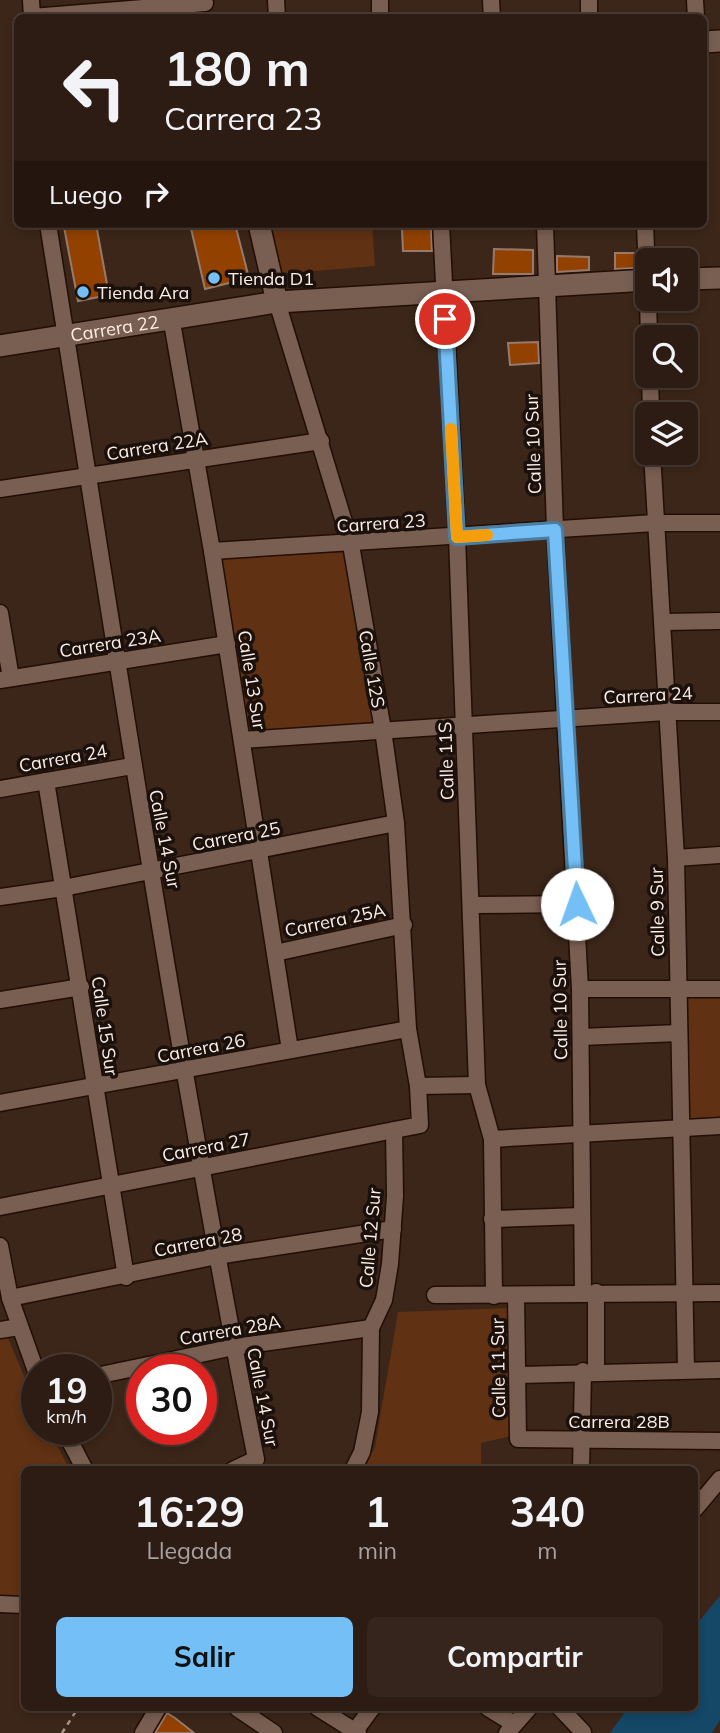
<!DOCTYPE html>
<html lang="es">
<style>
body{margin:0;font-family:Mulish,sans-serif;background:#35251c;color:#f1f3f6;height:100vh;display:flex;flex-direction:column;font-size:26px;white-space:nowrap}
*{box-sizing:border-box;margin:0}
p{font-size:23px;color:#a7a1a0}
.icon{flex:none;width:38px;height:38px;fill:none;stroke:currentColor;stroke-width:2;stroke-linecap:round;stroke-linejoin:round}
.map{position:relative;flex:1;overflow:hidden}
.sheet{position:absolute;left:21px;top:1466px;width:677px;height:245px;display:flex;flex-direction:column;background:#2d1c13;border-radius:10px;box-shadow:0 4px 10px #0003,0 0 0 2px #483a33}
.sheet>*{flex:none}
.banner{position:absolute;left:14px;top:14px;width:693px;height:214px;border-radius:10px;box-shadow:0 4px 10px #0003,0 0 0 2px #483a33;background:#2d1c13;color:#f1f3f6;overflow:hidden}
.controls{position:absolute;left:635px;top:248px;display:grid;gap:14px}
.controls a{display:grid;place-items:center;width:63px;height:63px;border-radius:10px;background:#2d1c13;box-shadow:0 4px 10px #0003,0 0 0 2px #483a33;font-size:35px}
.speed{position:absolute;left:21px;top:1354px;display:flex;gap:14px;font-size:35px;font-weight:700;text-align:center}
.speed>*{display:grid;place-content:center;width:91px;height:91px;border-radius:50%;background:#2d1c13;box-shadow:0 4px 10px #0003,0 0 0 2px #483a33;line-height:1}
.speed small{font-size:18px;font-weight:400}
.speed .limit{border:10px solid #d22;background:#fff;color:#111}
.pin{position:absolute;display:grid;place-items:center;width:60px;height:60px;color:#fff;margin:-30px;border:4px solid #fff;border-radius:50%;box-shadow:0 2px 7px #0007}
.me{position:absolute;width:77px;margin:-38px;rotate:357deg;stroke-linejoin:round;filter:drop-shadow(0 0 5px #0008)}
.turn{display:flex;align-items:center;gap:24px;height:147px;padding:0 35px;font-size:32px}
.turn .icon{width:91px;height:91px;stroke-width:2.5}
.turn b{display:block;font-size:49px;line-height:60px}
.then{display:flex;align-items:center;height:66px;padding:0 35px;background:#0003;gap:14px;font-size:26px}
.eta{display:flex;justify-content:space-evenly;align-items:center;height:119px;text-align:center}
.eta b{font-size:42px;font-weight:700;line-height:49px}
.button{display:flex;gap:14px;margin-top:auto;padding:14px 35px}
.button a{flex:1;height:80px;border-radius:10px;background:#74c0f6;color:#111;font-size:28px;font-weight:700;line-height:80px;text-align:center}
.button a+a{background:#35251c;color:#f1f3f6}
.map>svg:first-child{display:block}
.green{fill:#603113}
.water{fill:#154767}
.building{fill:#924100;stroke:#967b6d;stroke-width:2}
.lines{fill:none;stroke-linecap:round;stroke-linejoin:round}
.street-casing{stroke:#220e04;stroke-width:19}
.secondary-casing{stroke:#220e04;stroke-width:24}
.path{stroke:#a7948a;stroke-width:2.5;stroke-dasharray:5 5;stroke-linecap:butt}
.street{stroke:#795f52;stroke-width:16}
.secondary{stroke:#795f52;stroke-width:21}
.route-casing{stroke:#4b7da0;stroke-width:18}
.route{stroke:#74c0f6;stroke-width:12}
.slow{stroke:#f59e0b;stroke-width:12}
.poi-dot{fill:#74c0f6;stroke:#1b110c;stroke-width:2.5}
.labels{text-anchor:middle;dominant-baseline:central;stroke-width:7;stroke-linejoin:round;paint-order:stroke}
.poi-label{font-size:18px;fill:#feeee6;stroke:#1b110c;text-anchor:start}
.street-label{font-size:18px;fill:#feeee6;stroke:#1b110c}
</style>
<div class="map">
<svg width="720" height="1733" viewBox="0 0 720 1733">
<rect width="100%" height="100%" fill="#3c2619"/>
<g class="green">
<polygon points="265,224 372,224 375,266 278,274"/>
<polygon points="346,552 376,723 246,733 219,558"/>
<polygon points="678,989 720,989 720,1126 682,1129"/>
<polygon points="509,1308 511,1436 481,1443 481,1470 362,1470 375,1447 398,1312"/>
<polygon points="0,1331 5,1331 37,1407 37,1430 49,1430 70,1470 24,1470 24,1597 0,1596"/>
</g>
<polygon class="water" points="720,1596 720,1720 712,1733 610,1733 628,1708 695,1708 695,1626"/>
<g class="building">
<polygon points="80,224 96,224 109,295 78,301 64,227"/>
<polygon points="190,224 235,224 249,278 205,289"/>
<polygon points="431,228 432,251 403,251 402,229"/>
<polygon points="494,249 533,250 533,274 493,274"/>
<polygon points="615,253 636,253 636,268 615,269"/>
<polygon points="557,256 589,257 589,270 557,272"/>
<polygon points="538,342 539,363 510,365 508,343"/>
<polygon points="167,1713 175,1718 194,1733 155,1733"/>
</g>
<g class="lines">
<defs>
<g id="street">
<polyline points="31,0 32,17 205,3"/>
<polyline points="276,0 277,18"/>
<polyline points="380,0 380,18"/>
<polyline points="491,0 492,18"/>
<polyline points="589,0 589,18"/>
<polyline points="695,0 696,18"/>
<path d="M48 224C114 636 175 1050 256 1459L233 1470"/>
<polyline points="441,224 457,537 477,1085 492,1139 494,1296"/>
<polyline points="545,224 555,530 580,989 583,1292"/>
<polyline points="645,224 648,298"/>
<polyline points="648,299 649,338"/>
<polyline points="171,317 212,551 290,1050"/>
<polyline points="650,376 651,415"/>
<polyline points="652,453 676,858 686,1370"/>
<polyline points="0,489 321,441"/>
<polyline points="212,551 655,523 720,523"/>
<polyline points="0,613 11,678"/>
<polyline points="663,622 720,621"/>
<polyline points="0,680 227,644"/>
<polyline points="242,740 666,712 720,712"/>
<polyline points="46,781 126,1277"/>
<polyline points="0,789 132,766"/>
<polyline points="676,858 720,855"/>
<polyline points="0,897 63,888 396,823"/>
<polyline points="471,905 577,904"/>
<polyline points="275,953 404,925"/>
<polyline points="580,989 720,989"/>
<polyline points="0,1000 81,987"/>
<polyline points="581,1037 679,1033"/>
<polyline points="418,1086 477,1085"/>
<polyline points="0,1103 408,1029"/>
<polyline points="492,1139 720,1126"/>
<polyline points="0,1207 420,1125 418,1086 408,1029 396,823 383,730 351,545 277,302"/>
<polyline points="492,1219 581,1216"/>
<polyline points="0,1246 10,1298 37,1374"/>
<polyline points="435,1295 720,1293"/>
<polyline points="516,1296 518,1439 720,1441"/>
<polyline points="10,1298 217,1256 393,1229"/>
<polyline points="0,1330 19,1327"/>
<polyline points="596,1371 596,1292"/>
<polyline points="519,1375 720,1370"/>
<polyline points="96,1376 234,1347 371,1328"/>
<polyline points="64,1430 85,1470"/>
<polyline points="353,1470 362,1452 370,1412 371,1328 384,1300 390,1264 395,1196 394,1130"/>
<polyline points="581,1470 583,1371"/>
<polyline points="695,1509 720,1479"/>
<polyline points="0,1604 24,1605"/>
<polyline points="237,1708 274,1733"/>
<polyline points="318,1708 358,1733"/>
<polyline points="488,1708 514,1724"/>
<polyline points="560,1708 583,1732"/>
<polyline points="355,1731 372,1708"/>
<polyline points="143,1733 158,1708"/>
<polyline points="507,1733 529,1708"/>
</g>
<g id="secondary">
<polyline points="704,42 720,41"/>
<polyline points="259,224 277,302"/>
<polyline points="686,279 720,278"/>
<path id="s1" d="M0 346 277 302 648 280"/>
</g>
</defs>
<use href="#street" class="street-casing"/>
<use href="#secondary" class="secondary-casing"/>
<polyline class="path" points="62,1733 78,1708"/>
<use href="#street" class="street"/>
<use href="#secondary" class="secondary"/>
</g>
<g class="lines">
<defs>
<polyline id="route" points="445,319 457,537 555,530 577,904"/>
</defs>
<use href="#route" class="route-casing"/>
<use href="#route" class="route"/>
<polyline class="slow" points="451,429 457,537 487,535"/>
</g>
<g class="poi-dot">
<circle cx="214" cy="278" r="7"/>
<circle cx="83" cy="292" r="7"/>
</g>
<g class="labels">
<g class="poi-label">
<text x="228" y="278">Tienda D1</text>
<text x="97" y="292">Tienda Ara</text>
</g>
<g class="street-label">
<text stroke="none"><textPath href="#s1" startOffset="116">Carrera 22</textPath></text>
<text transform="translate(533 444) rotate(-92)">Calle 10 Sur</text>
<text transform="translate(157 446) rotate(-9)">Carrera 22A</text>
<text transform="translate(381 523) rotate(-4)">Carrera 23</text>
<text transform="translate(110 643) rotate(-9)">Carrera 23A</text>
<text transform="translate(372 669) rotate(80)">Calle 12S</text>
<text transform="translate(252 680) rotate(81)">Calle 13 Sur</text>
<text transform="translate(648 695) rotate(-3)">Carrera 24</text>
<text transform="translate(63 758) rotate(-10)">Carrera 24</text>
<text transform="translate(446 761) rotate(-92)">Calle 11S</text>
<text transform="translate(236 836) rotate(-11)">Carrera 25</text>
<text transform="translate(165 839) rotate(79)">Calle 14 Sur</text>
<text transform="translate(657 912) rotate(-91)">Calle 9 Sur</text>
<text transform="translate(335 920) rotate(-12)">Carrera 25A</text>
<text transform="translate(560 1010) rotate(-91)">Calle 10 Sur</text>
<text transform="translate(105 1026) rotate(82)">Calle 15 Sur</text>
<text transform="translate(201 1048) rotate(-11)">Carrera 26</text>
<text transform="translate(206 1147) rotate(-11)">Carrera 27</text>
<text transform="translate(370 1238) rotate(-85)">Calle 12 Sur</text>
<text transform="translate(198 1242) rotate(-11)">Carrera 28</text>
<text transform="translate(230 1330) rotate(-10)">Carrera 28A</text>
<text transform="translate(498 1368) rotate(-91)">Calle 11 Sur</text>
<text transform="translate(263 1397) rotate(79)">Calle 14 Sur</text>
<text x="619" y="1421">Carrera 28B</text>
</g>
</g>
</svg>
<div class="controls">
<a><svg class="icon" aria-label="sound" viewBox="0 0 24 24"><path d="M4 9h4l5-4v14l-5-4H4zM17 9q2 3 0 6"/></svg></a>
<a><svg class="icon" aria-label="search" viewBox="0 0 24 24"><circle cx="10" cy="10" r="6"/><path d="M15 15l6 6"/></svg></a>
<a><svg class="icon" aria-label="layers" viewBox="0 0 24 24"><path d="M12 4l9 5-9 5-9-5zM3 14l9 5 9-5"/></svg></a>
</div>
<div class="speed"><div>19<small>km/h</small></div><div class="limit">30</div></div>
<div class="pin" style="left:445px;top:319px;background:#d93025"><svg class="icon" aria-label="arrive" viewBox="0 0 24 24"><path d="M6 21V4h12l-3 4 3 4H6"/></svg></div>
<svg class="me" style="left:577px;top:904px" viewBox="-20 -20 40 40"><circle r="19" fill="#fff"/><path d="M0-13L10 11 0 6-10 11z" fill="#74c0f6"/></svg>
<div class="banner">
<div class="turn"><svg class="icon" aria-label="left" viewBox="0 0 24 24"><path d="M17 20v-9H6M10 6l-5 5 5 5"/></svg><div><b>180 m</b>Carrera 23</div></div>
<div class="then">Luego<svg class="icon" aria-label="right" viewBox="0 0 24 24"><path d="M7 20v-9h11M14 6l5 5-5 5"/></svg></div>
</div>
<section class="sheet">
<div class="eta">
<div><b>16:29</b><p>Llegada</p></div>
<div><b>1</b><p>min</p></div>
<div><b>340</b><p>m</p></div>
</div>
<div class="button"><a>Salir</a><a>Compartir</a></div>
</section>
</div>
